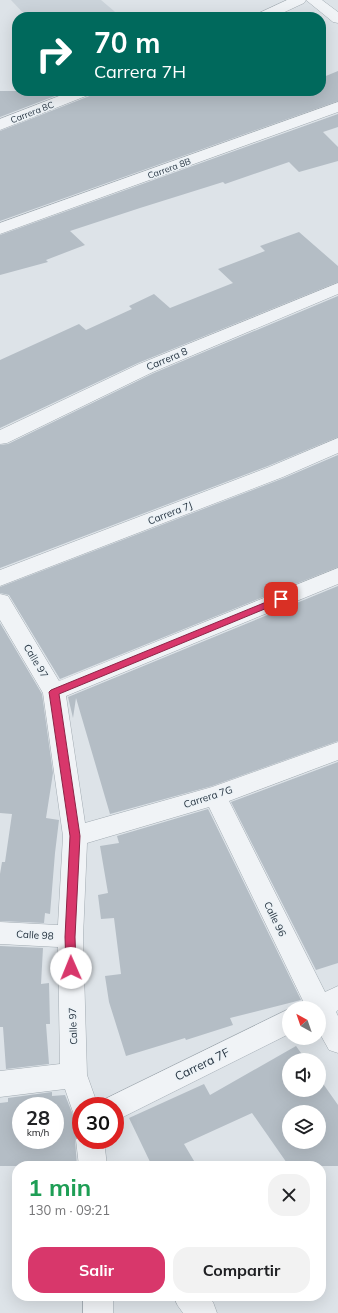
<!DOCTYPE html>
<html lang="es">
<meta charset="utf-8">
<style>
body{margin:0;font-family:Mulish,sans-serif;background:#f2f2f2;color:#202124;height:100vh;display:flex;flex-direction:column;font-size:15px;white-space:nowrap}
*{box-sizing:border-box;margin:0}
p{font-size:13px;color:#757577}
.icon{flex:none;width:22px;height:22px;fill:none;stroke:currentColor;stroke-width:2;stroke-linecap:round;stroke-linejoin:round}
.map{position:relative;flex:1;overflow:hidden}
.panel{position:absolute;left:12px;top:1161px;width:314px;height:140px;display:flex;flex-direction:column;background:#fff;border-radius:16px;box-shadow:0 4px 16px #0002}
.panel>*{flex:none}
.hud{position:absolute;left:12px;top:12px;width:314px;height:84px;border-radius:16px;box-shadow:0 4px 16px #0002;background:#00695c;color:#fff;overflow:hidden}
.needle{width:26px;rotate:320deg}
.tools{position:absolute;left:282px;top:1001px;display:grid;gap:8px}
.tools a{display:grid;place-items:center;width:44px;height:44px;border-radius:50%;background:#fff;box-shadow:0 4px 16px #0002;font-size:20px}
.speed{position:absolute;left:12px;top:1097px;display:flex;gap:8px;font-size:20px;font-weight:700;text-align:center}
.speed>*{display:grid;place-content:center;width:52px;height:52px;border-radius:50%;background:#fff;box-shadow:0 4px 16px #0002;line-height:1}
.speed small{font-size:10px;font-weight:400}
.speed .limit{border:6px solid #d22;background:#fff;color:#111}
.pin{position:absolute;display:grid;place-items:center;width:34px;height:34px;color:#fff;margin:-17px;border-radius:8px;box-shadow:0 2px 6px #0006}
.me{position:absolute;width:44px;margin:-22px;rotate:359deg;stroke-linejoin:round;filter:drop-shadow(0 0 3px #0008)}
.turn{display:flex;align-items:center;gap:14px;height:84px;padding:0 16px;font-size:18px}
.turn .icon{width:52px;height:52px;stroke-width:2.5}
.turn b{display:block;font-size:28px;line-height:34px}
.round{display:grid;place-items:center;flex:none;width:42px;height:42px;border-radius:16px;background:#f2f2f2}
.overview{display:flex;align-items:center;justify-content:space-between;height:68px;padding:0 16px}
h1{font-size:24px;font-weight:700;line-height:30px;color:#1e9e55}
.cta{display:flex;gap:8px;margin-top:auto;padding:8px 16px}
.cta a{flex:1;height:46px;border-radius:16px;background:#d8376b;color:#fff;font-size:16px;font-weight:700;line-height:46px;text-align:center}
.cta a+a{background:#f2f2f2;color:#202124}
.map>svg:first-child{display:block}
.built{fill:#cbd3da}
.building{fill:#b4bdc5;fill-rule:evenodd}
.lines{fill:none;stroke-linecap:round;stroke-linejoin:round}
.minor-casing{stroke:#a2abb2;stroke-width:1}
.minor{fill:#f0f3f6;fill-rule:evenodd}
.route{fill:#d8376b;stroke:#8c2446}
.labels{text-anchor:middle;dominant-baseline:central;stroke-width:3;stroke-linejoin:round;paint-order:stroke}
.far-street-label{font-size:9px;fill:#253340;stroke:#ecf2f6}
.street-label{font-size:10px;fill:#253340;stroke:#ecf2f6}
.near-street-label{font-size:12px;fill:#253340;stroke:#ecf2f6}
</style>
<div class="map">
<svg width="338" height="1313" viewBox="0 0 338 1313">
<rect width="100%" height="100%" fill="#dde3e8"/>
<polygon class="built" points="11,0 101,0 121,17 27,17"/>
<g class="building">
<polygon points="338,71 338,101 0,221 0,131 92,95 96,91 321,91 321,78"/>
<polygon points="0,91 68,91 0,117"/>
<polygon points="338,114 338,127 323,132 338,147 338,161 299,172 289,162 225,184 223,182 140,208 70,231 85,245 46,260 48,262 0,275 0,235"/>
<polygon points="299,232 338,266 338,282 138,363 0,428 0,360 79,324 86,330 132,309 129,306 154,294 170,308 233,283 218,269 265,251 260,246"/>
<polygon points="338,296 338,437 268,466 0,568 0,445 8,444 154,373"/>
<polygon points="338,455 338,567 60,679 9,595 0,593 0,587 284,478"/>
<polygon points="338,586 338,741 212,786 110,814 76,698 73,718 68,697"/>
<polygon points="0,623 42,694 53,773 46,818 59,820 55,853 50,914 45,913 44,923 0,921 0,874 2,862 5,862 12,814 0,813"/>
<polygon points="338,762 338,963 316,970 231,802"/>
<polygon points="208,809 301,1000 230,1018 233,1025 186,1040 185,1038 126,1056 109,1002 105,976 121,974 114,918 101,919 98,895 108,893 100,846 119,843 117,836"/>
<polygon points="0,946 43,948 41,984 49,983 50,1024 46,1024 49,1064 6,1069 3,1027 0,1027"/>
<path d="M296 1046 306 1060H289V1090H319V1078L338 1105V1166H289L252 1113 184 1144 197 1166H152L129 1118 204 1084 210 1095ZM289 1112H319V1142H289Z"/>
<path d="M52 1092V1096L65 1095 73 1115 79 1119 80 1129 75 1140 77 1166H0V1103L8 1102V1098ZM21 1106H55V1140H21Z"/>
</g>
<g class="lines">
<defs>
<g id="minor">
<polygon points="287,0 322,0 338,12 338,23 333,22 306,0 304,3 274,17 255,17 257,14"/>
<polygon points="72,91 94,91 91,94 0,130 0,119"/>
<polygon points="338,102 338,112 0,234 0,223"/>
<polygon points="338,283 338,294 153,372 7,443 0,444 0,430 139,364"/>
<polygon points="338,438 338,453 283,477 0,586 0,570 269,467"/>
<polygon points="338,568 338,584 66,696 85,823 212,787 338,742 338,760 229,801 325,992 338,986 338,1010 336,1012 338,1016 338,1053 329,1050 319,1032 319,1008 303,1008 305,1005 209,807 87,843 83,937 87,1075 98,1106 81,1106 81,1118 74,1115 65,1089 0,1097 0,1071 60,1064 58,947 0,944 0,922 58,925 63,836 43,693 0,620 0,594 8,596 59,681"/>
<polygon points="289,1009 289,1034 115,1121 115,1106 102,1106 105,1099"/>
<polygon points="81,1130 81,1140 104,1140 107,1166 79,1166 76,1140"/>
<rect x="83" y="1296" width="30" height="17"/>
<polygon points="173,1296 207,1296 213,1302 217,1313 183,1313 178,1306"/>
</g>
</defs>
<use href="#minor" class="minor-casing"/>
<use href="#minor" class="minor"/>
</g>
<polygon class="route" points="281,596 286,599 284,601 59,694 80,836 75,937 76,968 75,971 71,972 67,971 66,968 65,937 70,836 49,692 51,690"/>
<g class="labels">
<g class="far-street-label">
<text transform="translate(32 112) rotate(-21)">Carrera 8C</text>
<text transform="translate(169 168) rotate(-20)">Carrera 8B</text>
</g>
<g class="street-label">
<text transform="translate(167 359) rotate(-23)">Carrera 8</text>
<text transform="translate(170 513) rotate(-21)">Carrera 7J</text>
<text transform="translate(36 661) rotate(59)">Calle 97</text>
<text transform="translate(208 797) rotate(-18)">Carrera 7G</text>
<text transform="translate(275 919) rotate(64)">Calle 96</text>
<text transform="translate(35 935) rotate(3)">Calle 98</text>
<text transform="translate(73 1026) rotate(-92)">Calle 97</text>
</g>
<g class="near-street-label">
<text transform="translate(202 1064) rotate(-26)">Carrera 7F</text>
</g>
</g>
</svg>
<div class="tools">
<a><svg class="needle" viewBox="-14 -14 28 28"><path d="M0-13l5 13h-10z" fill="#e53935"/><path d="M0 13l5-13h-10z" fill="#757577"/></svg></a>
<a><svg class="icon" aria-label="sound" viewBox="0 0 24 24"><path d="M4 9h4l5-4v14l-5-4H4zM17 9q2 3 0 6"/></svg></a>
<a><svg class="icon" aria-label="layers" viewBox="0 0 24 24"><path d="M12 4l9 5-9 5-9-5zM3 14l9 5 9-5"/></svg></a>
</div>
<div class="speed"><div>28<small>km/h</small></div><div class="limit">30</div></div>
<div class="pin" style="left:281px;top:599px;background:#d93025"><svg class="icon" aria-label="arrive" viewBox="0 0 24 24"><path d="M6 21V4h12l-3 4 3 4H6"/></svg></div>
<svg class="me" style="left:71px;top:968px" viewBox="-20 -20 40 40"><circle r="19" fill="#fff"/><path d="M0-13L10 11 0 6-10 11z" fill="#d8376b"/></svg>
<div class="hud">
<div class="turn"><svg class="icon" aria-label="right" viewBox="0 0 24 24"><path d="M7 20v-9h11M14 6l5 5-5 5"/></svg><div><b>70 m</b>Carrera 7H</div></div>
</div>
<section class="panel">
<div class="overview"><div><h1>1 min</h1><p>130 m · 09:21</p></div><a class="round"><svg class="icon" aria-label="close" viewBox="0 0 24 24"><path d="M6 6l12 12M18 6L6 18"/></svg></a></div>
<div class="cta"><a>Salir</a><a>Compartir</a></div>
</section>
</div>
